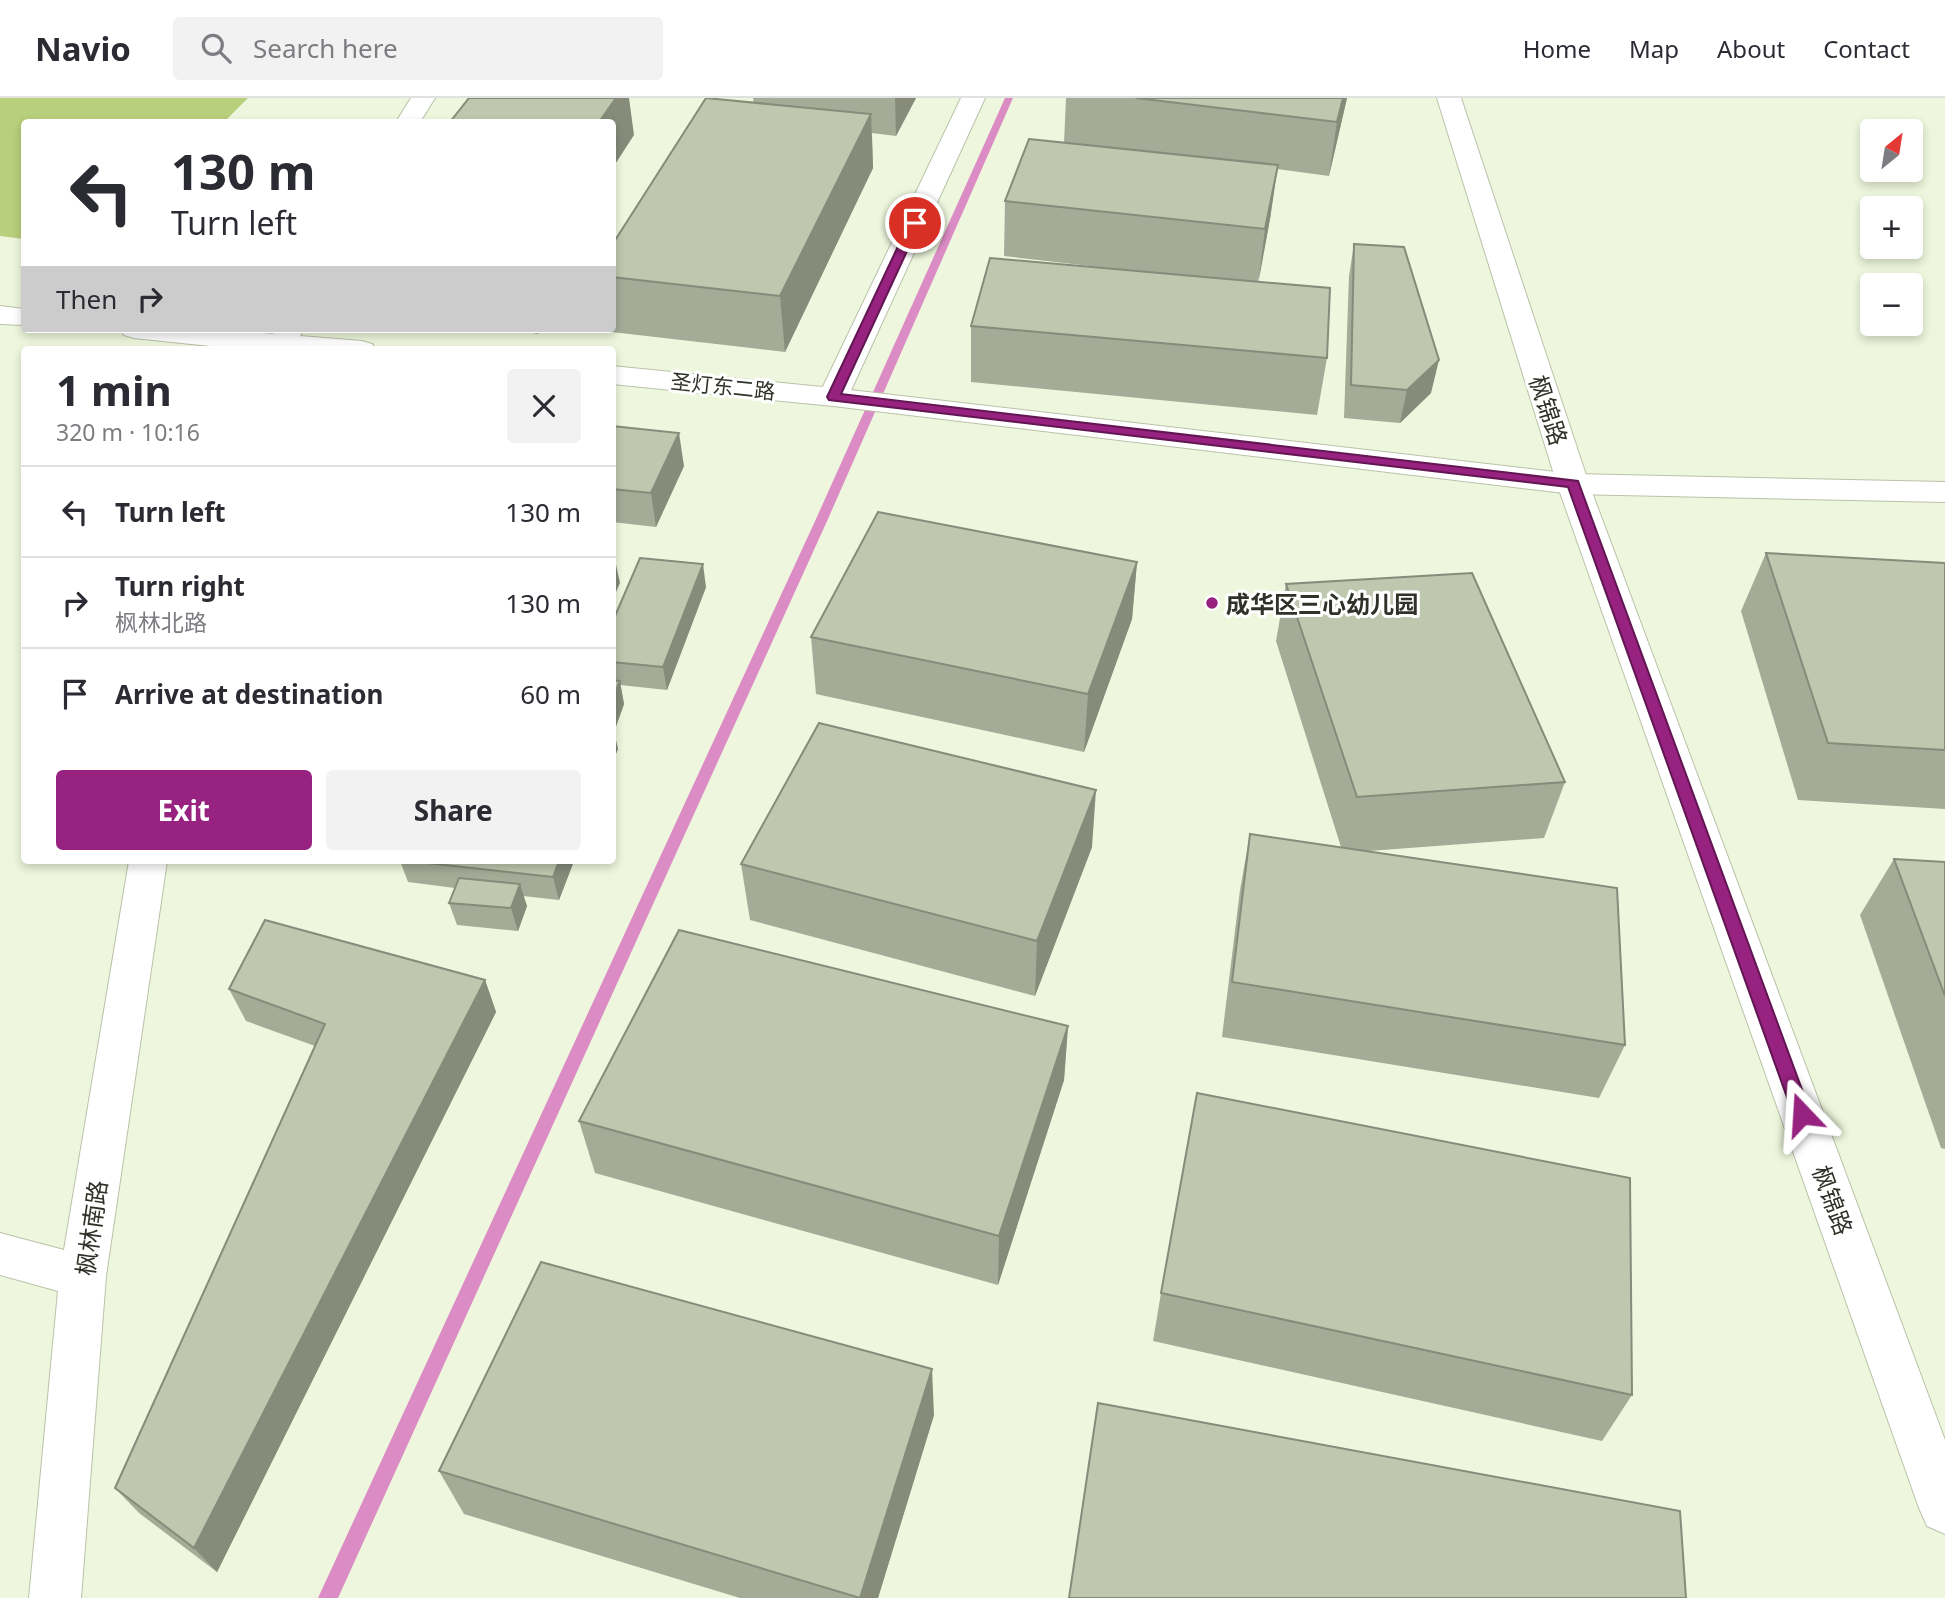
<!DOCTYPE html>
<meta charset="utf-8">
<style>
body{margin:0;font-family:"Noto Sans","Noto Sans SC",sans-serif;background:#f2f2f3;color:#2b2b33;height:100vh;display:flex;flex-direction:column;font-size:26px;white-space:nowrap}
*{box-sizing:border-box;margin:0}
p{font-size:23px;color:#7c7c81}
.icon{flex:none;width:38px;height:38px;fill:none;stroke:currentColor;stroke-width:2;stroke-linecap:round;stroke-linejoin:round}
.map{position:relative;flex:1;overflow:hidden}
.panel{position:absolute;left:21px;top:248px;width:595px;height:518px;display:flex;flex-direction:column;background:#fff;border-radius:7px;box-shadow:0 4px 10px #0003}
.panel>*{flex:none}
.top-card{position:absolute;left:21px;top:21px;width:595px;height:214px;border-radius:7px;box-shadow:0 4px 10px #0003;background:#fff;color:#2b2b33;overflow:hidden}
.needle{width:46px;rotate:30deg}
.tools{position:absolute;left:1860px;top:21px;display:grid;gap:14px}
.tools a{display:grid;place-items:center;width:63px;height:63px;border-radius:7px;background:#fff;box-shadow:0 4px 10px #0003;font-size:35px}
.pin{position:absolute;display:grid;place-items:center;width:60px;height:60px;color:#fff;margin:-30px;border:4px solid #fff;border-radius:50%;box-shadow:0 2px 7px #0007}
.me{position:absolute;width:77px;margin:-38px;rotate:340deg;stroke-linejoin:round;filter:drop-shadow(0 0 5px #0008)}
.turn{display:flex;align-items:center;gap:24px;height:147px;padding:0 35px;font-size:32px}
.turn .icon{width:91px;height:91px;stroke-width:2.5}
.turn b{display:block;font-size:49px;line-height:60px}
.then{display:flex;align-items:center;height:66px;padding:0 35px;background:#0003;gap:14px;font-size:26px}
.round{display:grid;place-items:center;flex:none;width:74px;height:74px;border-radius:7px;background:#f2f2f3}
.headline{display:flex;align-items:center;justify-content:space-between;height:119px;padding:0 35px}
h1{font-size:42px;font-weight:700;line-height:52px}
.primary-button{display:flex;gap:14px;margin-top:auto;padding:14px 35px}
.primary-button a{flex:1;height:80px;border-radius:7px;background:#97227f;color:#fff;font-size:28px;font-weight:700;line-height:80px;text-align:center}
.primary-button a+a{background:#f2f2f3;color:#2b2b33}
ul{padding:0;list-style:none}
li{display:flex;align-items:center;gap:21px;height:91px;padding:0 35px;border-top:2px solid #e1e1e2}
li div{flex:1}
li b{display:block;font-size:26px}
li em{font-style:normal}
header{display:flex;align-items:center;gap:42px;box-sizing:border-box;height:98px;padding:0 35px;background:#fff;border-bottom:2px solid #e1e1e2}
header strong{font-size:33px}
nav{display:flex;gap:38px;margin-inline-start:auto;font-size:24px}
.search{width:490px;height:63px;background:#f2f2f3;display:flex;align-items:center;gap:18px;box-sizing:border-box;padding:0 24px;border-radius:7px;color:#7c7c81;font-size:26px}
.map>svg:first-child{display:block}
.green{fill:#b8cf7b}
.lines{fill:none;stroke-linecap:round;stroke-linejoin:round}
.stream{fill:#dc8cc5;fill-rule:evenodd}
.street-casing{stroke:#bac2a9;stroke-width:2}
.secondary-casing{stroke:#bac2a9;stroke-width:2}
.street{fill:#fff;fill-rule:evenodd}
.secondary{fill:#fff;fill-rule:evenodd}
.wall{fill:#a4ab96}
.shaded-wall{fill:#868b7a}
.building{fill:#bfc7ae;stroke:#868b7a;stroke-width:2}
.route{fill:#97227f;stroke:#621653;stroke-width:2}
.poi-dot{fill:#97227f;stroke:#fff;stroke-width:2.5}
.labels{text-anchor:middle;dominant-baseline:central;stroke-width:6;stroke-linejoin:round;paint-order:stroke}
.far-street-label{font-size:21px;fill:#2f3228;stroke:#fff}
.street-label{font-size:24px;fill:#2f3228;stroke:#fff}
.poi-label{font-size:24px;font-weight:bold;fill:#2f3228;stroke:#fff;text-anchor:start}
</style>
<header>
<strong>Navio</strong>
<div class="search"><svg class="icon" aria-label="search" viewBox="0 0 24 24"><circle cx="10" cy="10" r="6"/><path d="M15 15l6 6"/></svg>Search here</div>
<nav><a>Home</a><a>Map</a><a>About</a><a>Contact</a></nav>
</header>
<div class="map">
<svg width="1945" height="1500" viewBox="0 0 1945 1500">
<rect width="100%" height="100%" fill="#eef7dd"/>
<polygon class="green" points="0,0 248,0 224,24 24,24 24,141 0,138"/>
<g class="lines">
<polygon class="stream" points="1005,0 1013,0 828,421 338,1500 318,1500 816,421"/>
<defs>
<g id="street">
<polygon points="411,0 435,0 420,24 396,24"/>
<polygon points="961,0 985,0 848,299 844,305 833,308 822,305 818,299"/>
<polygon points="1437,0 1461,0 1589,386 1945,1342 1945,1436 1927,1428 1919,1410 1557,386"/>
<polygon points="275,231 303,231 295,252 265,252"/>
<polygon points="129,763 167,763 106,1178 81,1500 29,1500 58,1193 0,1177 0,1135 64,1152"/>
</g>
<g id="secondary">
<polygon points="0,208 24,211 24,227 0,226"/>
<polygon points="120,231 214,231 362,243 372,246 377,252 248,252 134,240 124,237"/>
<polygon points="612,268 833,290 1573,376 1945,384 1945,404 1573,396 833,308 612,286"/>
</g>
</defs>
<use href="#street" class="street-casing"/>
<use href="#secondary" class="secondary-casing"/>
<use href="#street" class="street"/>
<use href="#secondary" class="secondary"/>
</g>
<g class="wall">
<polygon points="753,0 916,0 896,38 872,35 873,70 785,254 603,233 603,231 612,231 612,147 754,5"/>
<polygon points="1066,0 1347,0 1329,78 1277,71 1270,121 1258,183 1327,260 1317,317 971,284 971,228 1134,173 1004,158 1005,103 1064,45"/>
<polygon points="1354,146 1431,295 1400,325 1344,320 1349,178"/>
<polygon points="514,231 542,231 538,236"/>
<polygon points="612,328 684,368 656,429 612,424"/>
<polygon points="1766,455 1945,465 1945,711 1798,702 1741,513"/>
<polygon points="1137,464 1132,521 1084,654 816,596 811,539"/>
<polygon points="1286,486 1565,684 1544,740 1369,753 1625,947 1599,1000 1222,939 1240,792 1250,736 1341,749 1276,543"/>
<polygon points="706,489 667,592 620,587 624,606 614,634 618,651 612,665 612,525"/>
<polygon points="1092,749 1035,898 750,822 741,766"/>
<polygon points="1894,761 1945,764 1945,1051 1941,1050 1860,817"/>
<polygon points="400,763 574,763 559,802 523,798 527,808 518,833 457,827 449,805 455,790 408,784"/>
<polygon points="485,882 496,914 217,1474 139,1415 115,1390 315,948 246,923 229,891"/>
<polygon points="1068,928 1064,982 998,1187 595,1075 579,1023"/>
<polygon points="1161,1195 1632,1297 1602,1343 1153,1243"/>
<polygon points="934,1317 878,1500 740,1500 464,1416 439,1373"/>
</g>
<g class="shaded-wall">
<polygon points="616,0 629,0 634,37 612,71 612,24 599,24"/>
<polygon points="895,0 916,0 896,38"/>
<polygon points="1343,0 1347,0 1329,78 1337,24"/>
<polygon points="871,16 873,70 785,254 780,198"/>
<polygon points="1278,67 1270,121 1258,187 1265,131"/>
<polygon points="1439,262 1431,295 1400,325 1407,292"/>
<polygon points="679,335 684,368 656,429 651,395"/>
<polygon points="615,462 620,485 612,503 612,469"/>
<polygon points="1137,464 1132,521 1084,654 1088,596"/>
<polygon points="703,466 706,489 667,592 663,569"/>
<polygon points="620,583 624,606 614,634 618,651 612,665 612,602"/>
<polygon points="1096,692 1092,749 1035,898 1037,843"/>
<polygon points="559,763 574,763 559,802 553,779"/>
<polygon points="520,786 527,808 518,833 511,810"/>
<polygon points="485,882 496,914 217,1474 194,1450"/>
<polygon points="1068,928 1064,982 998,1187 999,1138"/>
<polygon points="932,1271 934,1317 878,1500 860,1500"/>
</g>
<g class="building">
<polygon points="469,0 616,0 599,24 450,24"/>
<polygon points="706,0 871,16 780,198 612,179 612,147"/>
<polygon points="1136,0 1343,0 1337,24"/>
<polygon points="1029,41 1278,67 1265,131 1005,103"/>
<polygon points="1354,146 1404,149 1439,262 1407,292 1351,287"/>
<polygon points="990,160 1330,190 1327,260 971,228"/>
<polygon points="612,328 679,335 651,395 612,391"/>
<polygon points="878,414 1137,464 1088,596 811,539"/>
<polygon points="1766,455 1945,465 1945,652 1828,645"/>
<polygon points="640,460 703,466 663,569 612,564 612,525"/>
<polygon points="1472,475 1565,684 1357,699 1286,486"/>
<polygon points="612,582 620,583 612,602"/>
<polygon points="819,625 1096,692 1037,843 741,766"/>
<polygon points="1250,736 1617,790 1625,947 1232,884"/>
<polygon points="1894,761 1945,764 1945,898"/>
<polygon points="409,763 559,763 553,779"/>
<polygon points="459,780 520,786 511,810 449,805"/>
<polygon points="265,822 485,882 194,1450 115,1390 325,926 229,891"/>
<polygon points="679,832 1068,928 999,1138 579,1023"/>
<polygon points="1197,995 1630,1080 1632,1297 1161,1195"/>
<polygon points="541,1164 932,1271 860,1500 439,1373"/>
<polygon points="1098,1305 1680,1413 1686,1500 1069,1500"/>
</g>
<polygon class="route" points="915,121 920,125 841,296 1578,383 1811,1016 1808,1021 1802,1024 1795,1021 1793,1016 1568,389 829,302 827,299 909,125"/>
<circle class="poi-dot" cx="1212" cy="505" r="7"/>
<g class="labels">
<g class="far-street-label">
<text transform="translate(723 288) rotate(6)">圣灯东二路</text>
</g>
<g class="street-label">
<text transform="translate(1549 312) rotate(72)">枫锦路</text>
<text transform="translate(1833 1102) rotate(70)">枫锦路</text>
<text transform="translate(91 1130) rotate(-82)">枫林南路</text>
</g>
<g class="poi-label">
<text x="1226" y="505">成华区三心幼儿园</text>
</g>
</g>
</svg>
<div class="tools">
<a><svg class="needle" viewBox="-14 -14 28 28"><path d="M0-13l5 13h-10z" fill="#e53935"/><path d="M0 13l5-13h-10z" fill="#7c7c81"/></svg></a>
<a>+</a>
<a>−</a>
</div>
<div class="pin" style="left:915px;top:125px;background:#d93025"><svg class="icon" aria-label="arrive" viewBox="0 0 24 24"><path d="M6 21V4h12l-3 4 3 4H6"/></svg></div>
<svg class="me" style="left:1802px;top:1016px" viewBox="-20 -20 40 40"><path d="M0-17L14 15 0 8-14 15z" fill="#97227f" stroke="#fff" stroke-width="4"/></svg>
<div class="top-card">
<div class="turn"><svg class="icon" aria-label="left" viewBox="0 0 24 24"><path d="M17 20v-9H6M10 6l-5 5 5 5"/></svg><div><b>130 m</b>Turn left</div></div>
<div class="then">Then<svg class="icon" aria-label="right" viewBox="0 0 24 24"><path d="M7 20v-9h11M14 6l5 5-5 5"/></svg></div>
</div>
<section class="panel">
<div class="headline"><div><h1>1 min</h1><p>320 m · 10:16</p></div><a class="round"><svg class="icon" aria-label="close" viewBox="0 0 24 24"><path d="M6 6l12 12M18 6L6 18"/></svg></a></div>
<ul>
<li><svg class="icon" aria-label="left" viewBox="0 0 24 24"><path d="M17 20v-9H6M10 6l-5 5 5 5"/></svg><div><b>Turn left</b></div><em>130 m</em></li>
<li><svg class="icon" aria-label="right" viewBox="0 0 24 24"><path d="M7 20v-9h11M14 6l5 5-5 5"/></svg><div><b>Turn right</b><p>枫林北路</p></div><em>130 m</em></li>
<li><svg class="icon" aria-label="arrive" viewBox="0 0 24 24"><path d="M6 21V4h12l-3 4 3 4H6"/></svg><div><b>Arrive at destination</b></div><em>60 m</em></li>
</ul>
<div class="primary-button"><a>Exit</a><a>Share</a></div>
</section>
</div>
